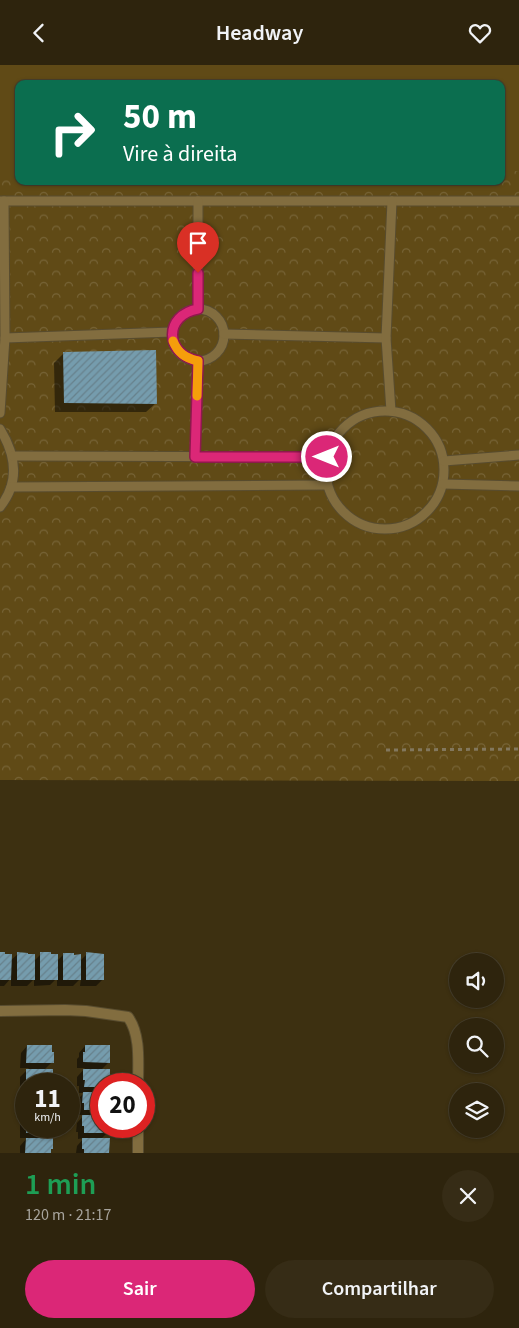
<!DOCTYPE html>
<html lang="pt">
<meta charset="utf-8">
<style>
body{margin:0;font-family:"Source Sans 3",sans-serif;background:#362c16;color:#f1f3f6;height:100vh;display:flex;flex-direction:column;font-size:19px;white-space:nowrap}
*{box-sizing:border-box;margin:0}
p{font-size:16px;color:#a7a49d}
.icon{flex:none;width:28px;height:28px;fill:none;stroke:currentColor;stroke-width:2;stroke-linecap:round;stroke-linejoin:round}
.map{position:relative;height:1088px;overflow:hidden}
.sheet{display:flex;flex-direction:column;background:#2e240d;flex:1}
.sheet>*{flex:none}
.top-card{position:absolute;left:15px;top:15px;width:490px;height:105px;border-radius:10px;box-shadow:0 1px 4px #0004,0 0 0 1px #49412e;background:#0b6e4f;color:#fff;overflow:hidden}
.tools{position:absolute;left:449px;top:888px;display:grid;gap:10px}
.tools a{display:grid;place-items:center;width:55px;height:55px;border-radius:50%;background:#2e240d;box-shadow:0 1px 4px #0004,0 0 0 1px #49412e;font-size:25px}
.speed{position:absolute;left:15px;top:1008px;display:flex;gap:10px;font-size:25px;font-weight:700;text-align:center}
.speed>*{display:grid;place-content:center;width:65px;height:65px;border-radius:50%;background:#2e240d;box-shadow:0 1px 4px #0004,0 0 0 1px #49412e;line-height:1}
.speed small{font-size:12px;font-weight:400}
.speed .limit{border:8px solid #d22;background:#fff;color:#111}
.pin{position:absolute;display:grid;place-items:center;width:42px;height:42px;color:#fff;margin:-51px -21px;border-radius:50% 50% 50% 0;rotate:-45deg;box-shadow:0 0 5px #0007}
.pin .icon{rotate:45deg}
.me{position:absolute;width:55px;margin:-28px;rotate:270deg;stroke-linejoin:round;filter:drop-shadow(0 0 4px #0008)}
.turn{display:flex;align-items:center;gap:18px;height:105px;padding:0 25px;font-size:22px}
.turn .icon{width:65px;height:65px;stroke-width:2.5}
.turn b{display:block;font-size:35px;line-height:42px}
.round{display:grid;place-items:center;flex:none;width:52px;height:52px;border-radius:26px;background:#362c16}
.head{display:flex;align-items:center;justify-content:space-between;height:85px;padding:0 25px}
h1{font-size:30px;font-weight:600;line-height:38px;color:#1e9e55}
.action{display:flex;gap:10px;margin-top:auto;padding:10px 25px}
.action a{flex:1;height:58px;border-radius:30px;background:#db2777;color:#fff;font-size:20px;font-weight:600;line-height:58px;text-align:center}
.action a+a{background:#362c16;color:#f1f3f6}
header{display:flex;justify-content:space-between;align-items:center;height:65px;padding:0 25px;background:#2e240d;font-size:22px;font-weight:600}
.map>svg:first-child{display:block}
.grass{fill:#604a16;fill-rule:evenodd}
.forest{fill:url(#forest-crowns)}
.shadow{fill:#0007}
.building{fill:url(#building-hatch)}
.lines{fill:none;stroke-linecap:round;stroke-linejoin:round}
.service-casing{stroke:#584c2f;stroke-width:11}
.minor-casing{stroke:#584c2f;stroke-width:12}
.path{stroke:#82775d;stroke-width:3;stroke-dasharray:4 4;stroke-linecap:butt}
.service{stroke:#826d3f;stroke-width:9}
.minor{stroke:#826d3f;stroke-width:10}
.route-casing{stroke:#8e194d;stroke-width:12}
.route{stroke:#db2777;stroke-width:9}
.slow{stroke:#f59e0b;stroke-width:9}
</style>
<header><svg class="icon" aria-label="back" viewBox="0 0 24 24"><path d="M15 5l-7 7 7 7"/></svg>Headway<svg class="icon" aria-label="heart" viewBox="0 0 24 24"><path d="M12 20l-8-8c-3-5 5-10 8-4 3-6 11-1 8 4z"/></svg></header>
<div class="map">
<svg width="519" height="1088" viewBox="0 0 519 1088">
<defs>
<pattern id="forest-crowns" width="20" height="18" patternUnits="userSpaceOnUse" patternTransform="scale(1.25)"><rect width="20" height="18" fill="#604a16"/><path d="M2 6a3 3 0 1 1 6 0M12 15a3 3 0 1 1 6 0" fill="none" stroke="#776437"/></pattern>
<pattern id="building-hatch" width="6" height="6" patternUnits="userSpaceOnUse" patternTransform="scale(1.25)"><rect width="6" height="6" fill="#759cad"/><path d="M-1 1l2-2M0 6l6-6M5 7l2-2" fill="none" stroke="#67818c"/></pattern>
</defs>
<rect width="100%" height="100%" fill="#3d3011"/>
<path class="grass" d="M0 0H519V132L0 125ZM19 19H501V116H19Z"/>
<polygon class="forest" points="501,106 519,106 519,716 0,715 0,109 19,109 19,116 501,116"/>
<g class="shadow">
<polygon points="64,288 156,338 146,347 55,347 54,298"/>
<polygon points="0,889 10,896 18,889 34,896 41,889 57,896 64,889 73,891 80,896 87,889 103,914 96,921 80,921 81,913 73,921 57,921 57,913 50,920 34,921 34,914 27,921 11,921 11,913 4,921 0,921"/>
<polygon points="27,981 52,997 44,1005 26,1019 26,1027 20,1027 20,1012 29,1003 20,1003 21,988"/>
<polygon points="85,981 109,997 101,1005 101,1061 108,1067 101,1074 108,1075 108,1088 76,1088 77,1081 84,1073 78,1074 78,1067 76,1067 77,1058 84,1050 78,1050 79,1044 77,1044 77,1035 84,1028 79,1028 79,1021 77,1021 77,1012 85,1003 77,1003 77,994 79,992 79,988"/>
<polygon points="26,1028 26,1050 20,1050 20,1035"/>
<polygon points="26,1051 26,1061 51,1061 50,1067 43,1074 52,1083 50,1085 50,1088 20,1088 20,1081 27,1073 20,1073 20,1058"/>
</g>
<g class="building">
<polygon points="156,285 157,339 64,338 63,287"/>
<polygon points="0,887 5,887 5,889 12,889 11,915 0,915"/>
<polygon points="17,887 28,888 28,889 35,889 35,915 17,915"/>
<polygon points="40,887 51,887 51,889 58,889 58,915 40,915"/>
<polygon points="86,887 104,889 104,915 86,915"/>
<polygon points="63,888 74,888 74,890 81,889 81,915 63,915"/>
<polygon points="27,980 52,980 52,987 54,987 54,998 26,998"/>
<polygon points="85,980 110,980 110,998 83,997 83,987 85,987"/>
<polygon points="26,1004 53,1004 53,1015 52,1015 52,1019 26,1019"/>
<polygon points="83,1004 110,1004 110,1019 101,1019 101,1022 84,1022 85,1015 83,1015"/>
<polygon points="83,1027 101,1027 101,1045 84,1045 84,1038 82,1038"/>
<polygon points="82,1050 101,1050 101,1061 110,1061 110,1068 84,1068 84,1061 82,1061"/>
<rect x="26" y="1061" width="25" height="7"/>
<polygon points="26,1073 53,1073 53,1084 51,1084 51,1088 25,1088"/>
<polygon points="82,1073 110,1073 109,1088 84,1088 84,1084 82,1084"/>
</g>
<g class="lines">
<defs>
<g id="service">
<polyline points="0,136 519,136"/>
<polyline points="198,136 198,244"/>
<circle cx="198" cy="270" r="26"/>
<polyline points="224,269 386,273"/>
<polyline points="5,273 172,267"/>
<circle cx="385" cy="405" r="59"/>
<polyline points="391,346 386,273 392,136"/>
<polyline points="0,348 5,273 4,136"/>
<path d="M0 364C16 390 20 417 0 442"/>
<polyline points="13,391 327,392"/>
<polyline points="195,392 198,296"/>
<polyline points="444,396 519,390"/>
<polyline points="443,419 519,421"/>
<polyline points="11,422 327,420"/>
</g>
<g id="minor">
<path d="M0 946 65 945 86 946 128 952C141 970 138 998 138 1019"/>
<polyline points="138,1088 138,1061"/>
</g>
</defs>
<use href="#service" class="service-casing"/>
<use href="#minor" class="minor-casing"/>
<polyline class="path" points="386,685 519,684"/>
<use href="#service" class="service"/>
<use href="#minor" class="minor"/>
</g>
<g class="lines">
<defs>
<path id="route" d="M198 208V244C164 250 164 289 198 296L195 392H327"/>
</defs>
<use href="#route" class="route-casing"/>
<use href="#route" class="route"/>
<path class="slow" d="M173 276C178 288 185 293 198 296L197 331"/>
</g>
</svg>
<div class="tools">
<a><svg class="icon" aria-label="sound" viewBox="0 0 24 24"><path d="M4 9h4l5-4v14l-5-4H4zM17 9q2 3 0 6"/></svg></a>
<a><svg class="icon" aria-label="search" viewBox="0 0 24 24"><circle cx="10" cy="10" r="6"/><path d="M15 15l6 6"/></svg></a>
<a><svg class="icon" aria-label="layers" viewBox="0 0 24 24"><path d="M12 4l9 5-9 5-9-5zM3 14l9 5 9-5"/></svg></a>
</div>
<div class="speed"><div>11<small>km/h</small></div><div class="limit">20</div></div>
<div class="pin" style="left:198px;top:208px;background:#d93025"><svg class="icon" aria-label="arrive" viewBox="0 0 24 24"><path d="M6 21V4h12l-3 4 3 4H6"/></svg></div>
<svg class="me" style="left:327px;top:392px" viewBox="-20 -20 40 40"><circle r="17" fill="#db2777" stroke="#fff" stroke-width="3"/><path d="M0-11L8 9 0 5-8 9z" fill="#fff"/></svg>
<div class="top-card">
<div class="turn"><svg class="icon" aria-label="right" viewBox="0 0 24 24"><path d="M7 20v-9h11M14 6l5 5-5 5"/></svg><div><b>50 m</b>Vire à direita</div></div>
</div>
</div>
<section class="sheet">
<div class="head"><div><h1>1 min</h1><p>120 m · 21:17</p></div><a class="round"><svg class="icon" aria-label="close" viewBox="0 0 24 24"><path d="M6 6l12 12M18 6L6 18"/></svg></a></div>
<div class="action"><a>Sair</a><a>Compartilhar</a></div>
</section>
